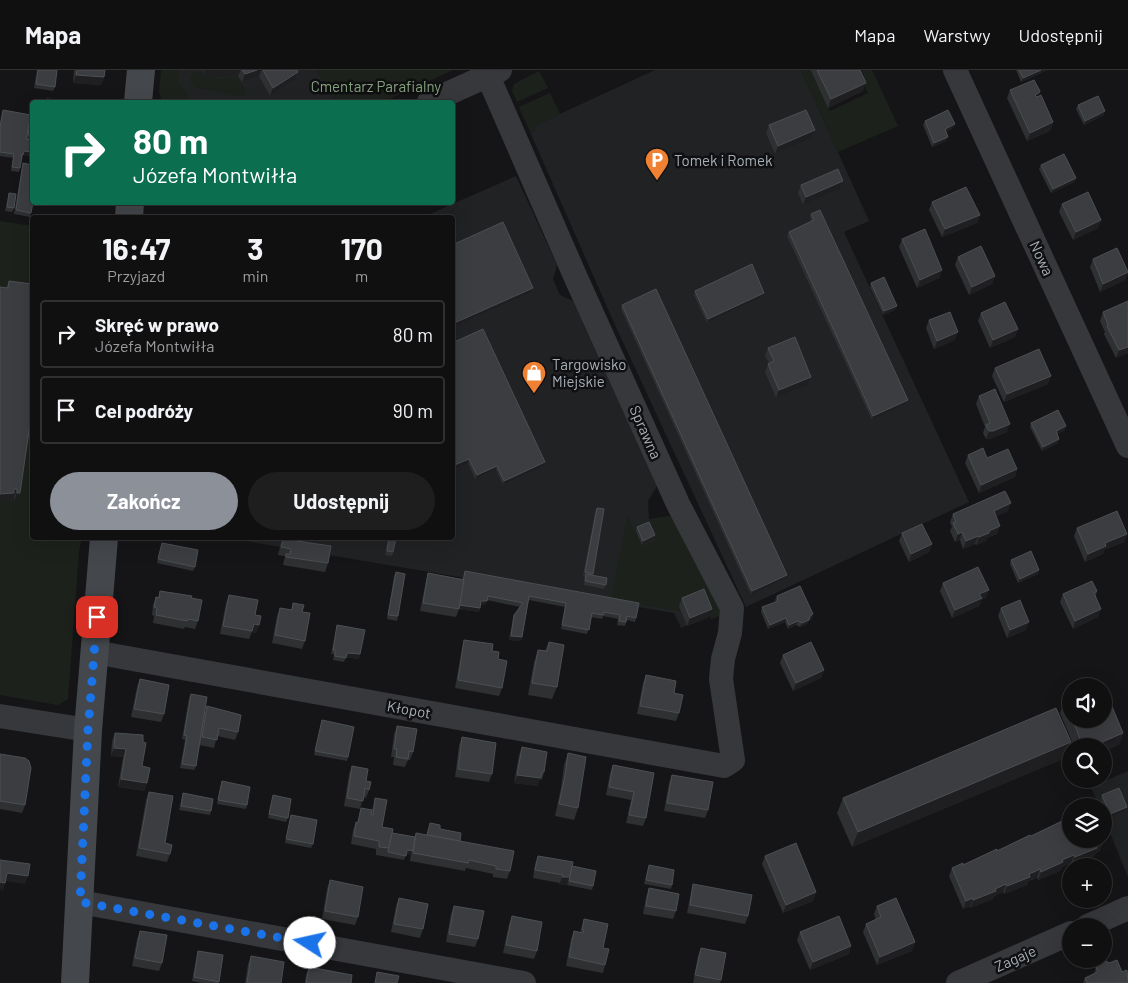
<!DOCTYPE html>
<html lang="pl">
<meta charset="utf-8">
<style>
body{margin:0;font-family:Barlow,sans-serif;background:#1e1e1f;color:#f1f3f6;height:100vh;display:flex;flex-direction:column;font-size:19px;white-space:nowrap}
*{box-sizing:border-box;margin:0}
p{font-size:16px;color:#9c9d9f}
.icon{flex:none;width:28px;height:28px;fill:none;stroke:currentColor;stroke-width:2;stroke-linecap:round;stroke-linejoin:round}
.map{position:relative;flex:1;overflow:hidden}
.details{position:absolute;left:30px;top:145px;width:425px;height:325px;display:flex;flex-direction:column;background:#101011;border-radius:5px;box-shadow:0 5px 20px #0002,0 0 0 1px #303031}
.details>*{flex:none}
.top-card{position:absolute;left:30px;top:30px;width:425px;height:105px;border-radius:5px;box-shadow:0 5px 20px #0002,0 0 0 1px #303031;background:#0b6e4f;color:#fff;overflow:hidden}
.fabs{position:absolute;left:1062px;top:608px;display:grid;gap:10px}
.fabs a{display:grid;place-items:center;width:50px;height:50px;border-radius:50%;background:#101011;box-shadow:0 5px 20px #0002,0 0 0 1px #303031;font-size:25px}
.pin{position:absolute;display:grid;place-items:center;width:42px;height:42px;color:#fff;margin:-21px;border-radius:10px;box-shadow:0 2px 8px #0006}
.me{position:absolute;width:55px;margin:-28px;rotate:280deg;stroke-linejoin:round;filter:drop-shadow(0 0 4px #0008)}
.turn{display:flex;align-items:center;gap:18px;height:105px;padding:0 20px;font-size:22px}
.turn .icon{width:65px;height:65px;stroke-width:2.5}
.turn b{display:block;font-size:35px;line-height:42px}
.eta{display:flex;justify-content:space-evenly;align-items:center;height:85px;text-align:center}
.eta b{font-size:30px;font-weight:700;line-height:35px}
.primary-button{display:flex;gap:10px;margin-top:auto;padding:10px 20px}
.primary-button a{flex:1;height:58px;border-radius:30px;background:#8c9099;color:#fff;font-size:20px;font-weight:700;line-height:58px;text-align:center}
.primary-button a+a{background:#1e1e1f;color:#f1f3f6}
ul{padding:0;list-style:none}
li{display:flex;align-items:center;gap:15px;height:68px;margin:0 10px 8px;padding:0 10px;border:2px solid #303031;border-radius:5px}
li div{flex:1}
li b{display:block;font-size:19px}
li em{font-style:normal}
header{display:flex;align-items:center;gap:30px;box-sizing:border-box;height:70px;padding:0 25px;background:#101011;border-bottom:1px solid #303031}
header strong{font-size:24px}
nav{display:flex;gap:28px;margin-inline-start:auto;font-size:18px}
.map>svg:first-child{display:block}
.built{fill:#212224}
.green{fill:#1c221b}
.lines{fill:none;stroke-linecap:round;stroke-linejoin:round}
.street{stroke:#36383c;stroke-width:24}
.secondary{stroke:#44484c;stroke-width:28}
.wall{fill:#2e3032}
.shaded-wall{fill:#1f1f21}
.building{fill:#3b3d40;stroke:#4c4f53}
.route{stroke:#1a73e8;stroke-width:9;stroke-dasharray:0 16.2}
.labels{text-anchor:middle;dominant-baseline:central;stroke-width:5;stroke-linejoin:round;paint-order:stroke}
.park-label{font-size:15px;fill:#85a27e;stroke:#101012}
.poi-label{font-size:15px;fill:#a7b0b7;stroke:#101012;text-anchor:start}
.street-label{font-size:15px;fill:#a7b0b7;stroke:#101012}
</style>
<header>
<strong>Mapa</strong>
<nav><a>Mapa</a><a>Warstwy</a><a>Udostępnij</a></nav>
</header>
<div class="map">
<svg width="1128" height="913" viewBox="0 0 1128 913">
<rect width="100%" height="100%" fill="#151517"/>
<g class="built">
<polygon points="163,0 324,0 342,32 177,32"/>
<polygon points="655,0 801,0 869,151 844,162 969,432 746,537 615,255 530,62 534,61 536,55"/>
<polygon points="516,106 557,195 553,209 560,225 573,231 657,416 648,431 649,449 675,455 715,543 681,558 674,543 227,468 452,468 452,148 423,147"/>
<polygon points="1128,701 1128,807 1104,748 1104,736 1099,736 1091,717"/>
</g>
<g class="green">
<polygon points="161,0 178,0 179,13 188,25 187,32 162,31 159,22"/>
<polygon points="316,0 453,0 383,32 334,32"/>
<polygon points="801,0 813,0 811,1 830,41 868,23 861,7 864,6 862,0 872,0 898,56 838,82"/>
<polygon points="539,1 548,18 517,32 512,21 514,14"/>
<path d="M197 2 203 3 202 6 219 9 238 7 245 20V24L240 26 196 18C191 15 189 9 192 4Z"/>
<polygon points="550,23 560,44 536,55 534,61 530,62 519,37"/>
<polygon points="0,151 32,156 32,468 82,468 79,481 68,629 58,635 0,625"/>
<polygon points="627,445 642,476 656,469 649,449 669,446 679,450 722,545 711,549 701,527 678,536 680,541 611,530"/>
</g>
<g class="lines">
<g class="street">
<polyline points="955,0 1128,376"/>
<polyline points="429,32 500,0"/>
<polyline points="94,582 724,696 733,690 721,609 723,589 730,563 732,538 678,434 576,208 488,6"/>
<polyline points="0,646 88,660"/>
<polyline points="80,832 524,913"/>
<polyline points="1088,856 1128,838"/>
<polyline points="958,913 1071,863"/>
</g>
<g class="secondary">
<polyline points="138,32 141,0"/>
<polyline points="129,148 130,132"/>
<polyline points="75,913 88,660 104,468"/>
</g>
</g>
<g class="wall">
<polygon points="37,0 57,0 55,17 53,21 34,18"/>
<polygon points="74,0 105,0 104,7 101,15 73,13"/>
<polygon points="204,0 297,0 298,2 295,10 270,26 259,6 242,12 238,6 218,8 203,6"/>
<polygon points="811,0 861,0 863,21 828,38 811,1"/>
<polygon points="1016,0 1048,0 1021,12"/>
<polygon points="1010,20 1038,27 1053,52 1050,61 1027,71 1007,28"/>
<polygon points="1078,35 1104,45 1084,55 1076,39"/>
<polygon points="3,40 30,49 32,42 32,86 23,85 19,102 11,101 13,88 0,86 0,53"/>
<polygon points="925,51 953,58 946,62 946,71 932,77 923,55"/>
<polygon points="769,55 815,60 812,68 775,84 766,63"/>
<polygon points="23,93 31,143 30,147 14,144 22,97"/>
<polygon points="1041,95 1076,108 1074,112 1051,123 1039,99"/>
<polygon points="843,111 840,119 803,135 798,123 801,115"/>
<polygon points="9,123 14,138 12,142 5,141"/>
<polygon points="932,132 980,145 977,153 942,167 929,140"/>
<polygon points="1062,134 1101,150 1098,158 1073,170 1059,142"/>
<polygon points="811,144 908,330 906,334 872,350 787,166 789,162 811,151 810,148"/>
<polygon points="902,169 942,200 939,208 917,218 899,177"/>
<polygon points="958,187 995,206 992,214 969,225 955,195"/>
<polygon points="1093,189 1128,203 1125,210 1100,222 1090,197"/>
<polygon points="9,211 32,214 32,345 20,423 17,431 14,431 14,427 13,427 11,432 0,432 0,217 6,218"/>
<polygon points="871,213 895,240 883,245 870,217"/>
<polygon points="695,221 764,223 763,227 707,253 694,225"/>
<polygon points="622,235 787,505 785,509 751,525 621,239"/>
<polygon points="1103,242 1128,283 1116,288 1104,264 1105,262 1100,251"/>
<polygon points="981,243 1018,259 1015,267 990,278 978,251"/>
<polygon points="929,250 955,270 934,279 926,258"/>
<polygon points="452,273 543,397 503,415 496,400 475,409 468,393"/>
<polygon points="768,278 811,307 808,315 776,328 765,302 768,294 769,293 765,286"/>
<polygon points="995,298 1048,314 1004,332 992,306"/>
<polygon points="979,326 1007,362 990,369 986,369 983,363 985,357 976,334"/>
<polygon points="1031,353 1065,360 1057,364 1058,373 1042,381 1030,357"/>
<polygon points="968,385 1017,399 1015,407 979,423 965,393"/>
<polygon points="597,438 604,439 592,505 606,515 604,519 584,515 585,507 583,506 595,442"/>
<polygon points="1008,441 996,446 997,464 987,468 986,471 976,475 975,474 963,479 960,470 955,472 950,461 952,457 950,452 953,444"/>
<polygon points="637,457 654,469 642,475 636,461"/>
<polygon points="1077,458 1127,464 1124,472 1104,480 1103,484 1085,492 1074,466"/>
<polygon points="902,463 932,474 929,482 909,492 899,471"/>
<polygon points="388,468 396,468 392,486 385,485"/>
<polygon points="283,469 328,493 325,502 283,495 285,486 278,485 280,477"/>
<polygon points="162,473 195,497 193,501 157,493"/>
<polygon points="1011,490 1038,504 1018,513 1010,494"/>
<polygon points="465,501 636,548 635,552 627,550 625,556 617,555 618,549 603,546 602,549 591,547 587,564 561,559 565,537 529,530 521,571 509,570 513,549 514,545 520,537 487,530 485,535 481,535 479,542 459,539 456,547 420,541 426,511 428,503 462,509"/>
<polygon points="396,502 398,546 397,551 387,549 394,506"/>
<polygon points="943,513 986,528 981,530 979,536 952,548 940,521"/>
<polygon points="160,521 191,528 198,551 195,559 185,557 184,559 153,553 154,546 152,545 153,535 156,527 158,528"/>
<polygon points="1097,521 1096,526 1098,547 1073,559 1060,532 1063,524"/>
<polygon points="229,525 255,545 259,555 256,563 252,562 249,569 220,564 226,533"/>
<polygon points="777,526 813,544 812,549 809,550 807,554 800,557 796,555 788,559 785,552 768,559 761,542 762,537 776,532 775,530"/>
<polygon points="682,528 709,547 687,556 679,536"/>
<polygon points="293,533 302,542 305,571 302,579 272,573 277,546 280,538 291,540"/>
<polygon points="1001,538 1026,560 1007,568 998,546"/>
<polygon points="337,555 360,584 359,589 346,587 344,592 333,590 334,584 331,584"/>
<polygon points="464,570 492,581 498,589 502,618 499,626 455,618 462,578"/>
<polygon points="549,572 557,617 552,629 528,625 534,592 538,580 545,581"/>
<polygon points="783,585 824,600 821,608 793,621 780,593"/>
<polygon points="646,605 674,623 679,643 676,651 637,644 643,613"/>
<polygon points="140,609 164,644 161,652 131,647 137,617"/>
<polygon points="191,624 205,642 207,636 238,662 235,670 217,666 214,678 199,675 196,696 194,700 180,698 185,670 182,669 189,628"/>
<polygon points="1064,632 1123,663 1119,675 1074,676 1060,643"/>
<polygon points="322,650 348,687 347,691 314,685"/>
<polygon points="397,656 413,682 410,690 408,690 405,697 393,695 394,687 391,687 394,664"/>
<polygon points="115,663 142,696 147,713 144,721 118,717 123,687 111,686 112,671"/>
<polygon points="462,667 492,704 489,712 455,707 459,675"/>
<polygon points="522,677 544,702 542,710 540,709 537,716 514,713 519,685"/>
<polygon points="568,683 578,738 574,750 555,746 561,718 564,695"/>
<polygon points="0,684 25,735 22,743 0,739"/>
<polygon points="1065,688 852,777 837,743 843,728"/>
<polygon points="613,695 654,703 646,748 643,756 626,753 631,730 606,725 610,703"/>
<polygon points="352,696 366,711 369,720 366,728 363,727 360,739 344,736 349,704"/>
<polygon points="672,705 708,740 705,748 664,741 669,713"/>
<polygon points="222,711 247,735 246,739 217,734"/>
<polygon points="149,722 165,773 170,784 167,792 136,786 146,730"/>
<polygon points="183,723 211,741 210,745 179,740"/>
<polygon points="273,725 288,748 286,752 268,748"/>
<polygon points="1102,725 1125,741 1109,748 1101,729"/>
<polygon points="375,728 382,757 392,763 415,767 416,763 427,765 430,753 510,801 507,809 493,807 493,804 466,798 465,801 410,791 411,784 406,784 404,790 376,785 376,779 351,774 353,760 356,752 357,753 361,738 372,740"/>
<polygon points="291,745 313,774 311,778 285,773"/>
<polygon points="1065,752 1100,781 1096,783 1094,786 1072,796 1071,793 1062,797 1060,801 1038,810 1037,807 1032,810 1028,811 1027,815 1004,824 1003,822 994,826 993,829 970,838 970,836 963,839 949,806 952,798 963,795"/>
<polygon points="538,786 572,796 593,816 592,820 567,815 559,815 560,813 533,808 535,794"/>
<polygon points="765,786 816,822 813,831 783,843 762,794"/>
<polygon points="649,795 672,815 671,819 644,814"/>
<polygon points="330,810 358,847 355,855 322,849 327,819"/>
<polygon points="693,814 748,846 745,854 687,843 691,822"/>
<polygon points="649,818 676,841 673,849 643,844 646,827"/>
<polygon points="399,828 423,859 420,868 391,862 396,836"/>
<polygon points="454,836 478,869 475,877 446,872 451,844"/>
<polygon points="877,836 915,872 912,881 877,895 863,862 866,854 876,850 874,844"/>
<polygon points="512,846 537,881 534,889 503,883 509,854"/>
<polygon points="584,849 603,878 605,895 603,903 566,896 571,869 574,861 580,863"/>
<polygon points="140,861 162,893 159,901 132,896 137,869"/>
<polygon points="800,862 851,876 849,884 810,900 797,870"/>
<polygon points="701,878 721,910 720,913 693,913 698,886"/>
<polygon points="198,881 219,912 218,913 202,913 192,911 197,885"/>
<polygon points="251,886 281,913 245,913 248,894"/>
<polygon points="309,897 351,913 305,913 306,905"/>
<polygon points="1096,898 1122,902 1128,913 1083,913 1085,908 1094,903"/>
</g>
<g class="shaded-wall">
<polygon points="205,0 241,0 238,6 218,8 203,6"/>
<polygon points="257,0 262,0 259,6 242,12 245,4"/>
<polygon points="1041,0 1048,0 1021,12 1023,8"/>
<polygon points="298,2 295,10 270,26 273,18"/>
<polygon points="76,5 104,7 101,15 73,13"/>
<polygon points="866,13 863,21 828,38 831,29"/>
<polygon points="1105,41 1104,45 1084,55 1085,51"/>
<polygon points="1053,52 1050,61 1027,71 1030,63"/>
<polygon points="955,54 953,58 943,63 945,59"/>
<polygon points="815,60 812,68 775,84 778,76"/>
<polygon points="948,67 946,71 932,77 934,73"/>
<polygon points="24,81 32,82 32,86 23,85"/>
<polygon points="1076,108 1074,112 1051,123 1053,119"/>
<polygon points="843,111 840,119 803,135 806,127"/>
<polygon points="980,145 977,153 942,167 945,159"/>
<polygon points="1101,150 1098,158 1073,170 1076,162"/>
<polygon points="942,200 939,208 917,218 920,210"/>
<polygon points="1128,203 1125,210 1100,222 1103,214"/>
<polygon points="995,206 992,214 969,225 972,217"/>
<polygon points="533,218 531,222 452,257 452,254"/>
<polygon points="764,223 763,227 707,253 708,249"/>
<polygon points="897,236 895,240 883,245 884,241"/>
<polygon points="1018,259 1015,267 990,278 993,270"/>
<polygon points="958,262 955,270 934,279 937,271"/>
<polygon points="1128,277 1128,283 1116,288 1119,280"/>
<polygon points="1051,306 1048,314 1004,332 1007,324"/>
<polygon points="811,307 808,315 776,328 779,320"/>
<polygon points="908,330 906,334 872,350 873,346"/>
<polygon points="1010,354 1007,362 990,369 986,369 989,361"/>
<polygon points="1066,356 1065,360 1054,365 1056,361"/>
<polygon points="1059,369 1058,373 1042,381 1043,377"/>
<polygon points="469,389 468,393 452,400 452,396"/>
<polygon points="545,392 543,397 503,415 504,411"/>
<polygon points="497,396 496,400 475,409 477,405"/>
<polygon points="1017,399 1015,407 979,423 981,415"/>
<polygon points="14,419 17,419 14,427 13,427 11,432 0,432 0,424"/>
<polygon points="17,423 20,423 17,431 14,431"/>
<polygon points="1011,433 1008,441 991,449 994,441"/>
<polygon points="1000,456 997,464 987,468 986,471 976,475 979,467 989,461"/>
<polygon points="962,462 960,470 955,472 958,464"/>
<polygon points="1127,464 1124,472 1104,480 1103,484 1085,492 1088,484 1105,473"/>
<polygon points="655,465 654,469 642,475 643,471"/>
<polygon points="978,466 975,474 963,479 966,471"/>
<polygon points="932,474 929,482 909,492 911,484"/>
<polygon points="1039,500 1038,504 1018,513 1020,509"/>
<polygon points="787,505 785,509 751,525 752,521"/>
<polygon points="989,520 986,528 981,530 979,536 952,548 955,540 979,524"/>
<polygon points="481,531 487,531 485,535 480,535"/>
<polygon points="459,535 480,538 479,542 457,539"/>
<polygon points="712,539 709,547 687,556 690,548"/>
<polygon points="1101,539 1098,547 1073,559 1075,551"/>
<polygon points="813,544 812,549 809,550 807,554 800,557 802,553 810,546"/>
<polygon points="786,548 785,552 768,559 770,555"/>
<polygon points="798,551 796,555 788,559 789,555"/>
<polygon points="1029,552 1026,560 1007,568 1010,560"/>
<polygon points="254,554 259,555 256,563 252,562"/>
<polygon points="511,566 522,567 521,571 509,570"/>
<polygon points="347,583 360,584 359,589 345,587"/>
<polygon points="824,600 821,608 793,621 796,613"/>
<polygon points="1123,663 1119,675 1104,682 1104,676 1093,676"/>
<polygon points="1071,672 1065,688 852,777 858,762"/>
<polygon points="114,678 126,679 123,687 111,686"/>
<polygon points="543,701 537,716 514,713 517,705"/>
<polygon points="121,709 147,713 144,721 118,717"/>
<polygon points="1127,737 1125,741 1109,748 1110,744"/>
<polygon points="1103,773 1100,781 1096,783 1094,786 1072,796 1075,787"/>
<polygon points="407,780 413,781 411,785 406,784"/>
<polygon points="1074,785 1071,793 1062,797 1060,801 1038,810 1041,802 1062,790"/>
<polygon points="1040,799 1037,807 1028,811 1027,815 1004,824 1007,816 1029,804"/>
<polygon points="7,803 28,806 25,814 4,811"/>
<polygon points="562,807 570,807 567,815 559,815"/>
<polygon points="0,812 5,813 3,821 0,820"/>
<polygon points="1006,814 1003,822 994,826 993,829 970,838 973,830 995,819"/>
<polygon points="816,822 813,831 783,843 786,835"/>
<polygon points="973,828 970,836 963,839 966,831"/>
<polygon points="915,872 912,881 877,895 880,887"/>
<polygon points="851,876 849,884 810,900 813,892"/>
</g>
<g class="building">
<polygon points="38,0 57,0 55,17 36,14"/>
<polygon points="77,0 105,0 104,7 76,5"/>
<polygon points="242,0 257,0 245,4"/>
<polygon points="263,0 297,0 298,2 273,18"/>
<polygon points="817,0 860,0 866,13 831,29"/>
<polygon points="1019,0 1041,0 1023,8"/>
<polygon points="1034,10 1040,21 1039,23 1035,25 1037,27 1041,25 1053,52 1030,63 1010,20"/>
<polygon points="1098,26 1105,41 1085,51 1078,35"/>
<polygon points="47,29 67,32 46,32"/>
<polygon points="3,40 31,45 26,69 32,70 32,82 24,81 23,85 20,85 22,86 20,98 12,97 14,84 0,82 0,57"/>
<polygon points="806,40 815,60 778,76 769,55"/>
<polygon points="948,40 955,54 945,59 948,67 934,73 925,51"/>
<polygon points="32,43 32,66 28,65"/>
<polygon points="1064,84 1076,108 1053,119 1041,95"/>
<polygon points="23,93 32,95 33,132 31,143 16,140"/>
<polygon points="838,99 843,111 806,127 801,115"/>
<polygon points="966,117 980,145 945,159 932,132"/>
<polygon points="1088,122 1101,150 1076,162 1062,134"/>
<polygon points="9,123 16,124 14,138 7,137"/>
<polygon points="820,140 908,330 873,346 789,162 814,150 811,144"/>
<polygon points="503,152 533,218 452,254 452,175"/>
<polygon points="925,159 942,200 920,210 902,169"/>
<polygon points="981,176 995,206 972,217 958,187"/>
<polygon points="1117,178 1128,202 1103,214 1093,189"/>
<polygon points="752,194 764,223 708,249 695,221"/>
<polygon points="884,207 897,236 884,241 871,213"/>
<polygon points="9,211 32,214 32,340 20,423 17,423 17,419 14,419 14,423 0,424 0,217 8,218"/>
<polygon points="656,219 787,505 752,521 622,235"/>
<polygon points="1128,231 1128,277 1119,280 1107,256 1108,255 1103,242"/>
<polygon points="1005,232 1018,259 993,270 981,243"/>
<polygon points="950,242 958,262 937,271 929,250"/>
<polygon points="483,259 545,392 504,411 497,396 477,405 469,389 452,396 452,273"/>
<polygon points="795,267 811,307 779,320 768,294 774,291 768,278"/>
<polygon points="1039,279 1051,306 1007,324 995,298"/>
<polygon points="995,319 1010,354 993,361 989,361 986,355 990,353 979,326"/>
<polygon points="1058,340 1066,356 1056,361 1059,369 1043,377 1031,353"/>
<polygon points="983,378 987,388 1008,379 1017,399 981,415 968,385"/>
<polygon points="1005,421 1011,433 994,441 1000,456 989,461 989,463 979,467 978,466 966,471 962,462 958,464 953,453 956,452 953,444"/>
<polygon points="597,438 604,439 593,504 585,502"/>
<polygon points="1117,441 1127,464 1105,473 1106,476 1088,484 1077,458"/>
<polygon points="649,452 655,465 643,471 637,457"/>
<polygon points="922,454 932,474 911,484 902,463"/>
<polygon points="389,468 396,468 393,482 387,481"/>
<polygon points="283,469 331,476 328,493 286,487 286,484 290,484 291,479 281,477"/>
<polygon points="162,473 198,480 195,497 158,489"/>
<polygon points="1031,481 1039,500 1020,509 1011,490"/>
<polygon points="978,497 989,520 979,524 982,528 955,540 943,513"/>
<polygon points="465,501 639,533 636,548 627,546 626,552 619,551 620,545 604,542 603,545 592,543 589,560 562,555 566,533 529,526 522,567 511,566 514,545 523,533 488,526 487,531 481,531 480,538 459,535"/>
<polygon points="396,502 405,504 398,546 388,545"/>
<polygon points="428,503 464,510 459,539 423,533"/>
<polygon points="586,504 607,508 606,515 585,511"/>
<polygon points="1092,511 1097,521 1094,523 1101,539 1075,551 1063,524"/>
<polygon points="800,516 813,544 810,546 809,550 802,553 798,551 789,555 786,548 770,555 762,537 778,531 777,526"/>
<polygon points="704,519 712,539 690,548 682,528"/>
<polygon points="160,521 192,526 191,528 202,530 198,551 188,549 187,551 156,545 157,538 154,537 156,527 159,528"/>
<polygon points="229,525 258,530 255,545 261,546 259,555 254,554 252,561 223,556"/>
<polygon points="1020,530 1029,552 1010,560 1001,538"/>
<polygon points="293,533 304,535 302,542 310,543 305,571 275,565 280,538 292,540"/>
<polygon points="337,555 365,560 360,584 347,583 346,588 335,586 335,580 333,580"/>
<polygon points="464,570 493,574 492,581 499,582 498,589 507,591 502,618 458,610"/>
<polygon points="549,572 564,575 557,617 532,613 538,580 547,581"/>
<polygon points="811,572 824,600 796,613 783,585"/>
<polygon points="646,605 676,611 674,623 683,625 679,643 640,636"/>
<polygon points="140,609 169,615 164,644 134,639"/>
<polygon points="1104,617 1123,663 1093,676 1083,676 1072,649 1104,649"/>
<polygon points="191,624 207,627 196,696 182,694 187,666 184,665"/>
<polygon points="1071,629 1071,648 1064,632"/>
<polygon points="207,636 241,645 238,662 219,658 217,670 202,667"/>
<polygon points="1056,638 1071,672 858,762 843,728"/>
<polygon points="322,650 354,657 348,687 315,681"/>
<polygon points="397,656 417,659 413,682 409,681 408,689 396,687 397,679 394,679"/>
<polygon points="115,663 143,665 143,672 146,673 142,696 150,698 147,713 121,709 126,679 114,678"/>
<polygon points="462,667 496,673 492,704 458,699"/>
<polygon points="522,677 547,682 544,702 543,701 540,708 517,705"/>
<polygon points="568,683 586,687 578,738 559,734 565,706"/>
<polygon points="0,684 25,688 29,691 31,698 25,735 0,731"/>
<polygon points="613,695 654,703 646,748 629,745 634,722 609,717"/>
<polygon points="352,696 368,699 366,711 371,712 369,720 365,718 363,731 347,728"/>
<polygon points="672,705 713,712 708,740 667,733"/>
<polygon points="222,711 250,717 247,735 218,730"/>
<polygon points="1119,718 1127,737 1110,744 1102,725"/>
<polygon points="149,722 173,726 165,773 172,775 170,784 139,778"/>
<polygon points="183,723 213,729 211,741 181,736"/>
<polygon points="273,725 291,729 288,748 269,744"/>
<polygon points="375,728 387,730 382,757 393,759 389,778 379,777 379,771 354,766 356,752 358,753 361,738 372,740 371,744 373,745"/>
<polygon points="291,745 317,750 313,774 286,769"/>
<polygon points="1071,749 1071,769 1101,769 1103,773 1096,776 1097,778 1075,787 1074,785 1062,790 1063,792 1041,802 1040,799 1034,802 1029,804 1030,807 1007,816 1006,814 995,819 996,821 973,830 973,828 966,831 952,798 963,793 963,795 997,779 997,781 1030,765 1031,766 1054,755 1064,750 1065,752"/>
<polygon points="430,753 440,755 440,759 461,763 460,771 427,765"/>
<polygon points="392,763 415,767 413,781 407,780 406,786 388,782"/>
<polygon points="416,763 514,781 510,801 496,799 496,796 469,790 468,793 413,783"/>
<polygon points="796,773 816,822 786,835 765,786"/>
<polygon points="538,786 573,792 570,807 562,807 563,805 535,800"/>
<polygon points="0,790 30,794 28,806 7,803 5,813 0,812"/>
<polygon points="649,795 674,800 672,815 646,810"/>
<polygon points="572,796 596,801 593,816 569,811"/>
<polygon points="330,810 363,817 358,847 325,841"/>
<polygon points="693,814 752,825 748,846 690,835"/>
<polygon points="649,818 679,824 676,841 646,836"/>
<polygon points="399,828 428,834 423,859 394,854"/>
<polygon points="896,828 915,872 880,887 866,854 881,847 877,836"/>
<polygon points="454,836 484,841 478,869 449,864"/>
<polygon points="512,846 542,852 537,881 506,875"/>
<polygon points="839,846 851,876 813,892 800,862"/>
<polygon points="584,849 608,854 603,878 609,879 605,895 569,887 574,861 583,863 584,860 582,860"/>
<polygon points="140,861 167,865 162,893 135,888"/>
<polygon points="701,878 726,883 721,910 695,905"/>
<polygon points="198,881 223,885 219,912 194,907"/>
<polygon points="251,886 284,892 281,913 247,913"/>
<polygon points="1105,890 1109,893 1117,890 1122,902 1127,900 1128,913 1087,913 1085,908 1098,902 1096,898 1101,891"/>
<polygon points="309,897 352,905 351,913 306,913"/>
<polygon points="377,902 399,906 397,913 375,913"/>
</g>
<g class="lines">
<polyline class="route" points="97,547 88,660 80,832 310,873"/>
</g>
<defs>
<symbol id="parking-pin" viewBox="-11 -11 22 30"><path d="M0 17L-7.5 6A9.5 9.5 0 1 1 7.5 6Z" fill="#f08133" stroke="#101012"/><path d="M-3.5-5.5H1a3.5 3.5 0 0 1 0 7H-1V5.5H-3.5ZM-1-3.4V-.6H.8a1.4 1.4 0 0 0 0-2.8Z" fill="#fff"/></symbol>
<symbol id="shop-pin" viewBox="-11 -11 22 30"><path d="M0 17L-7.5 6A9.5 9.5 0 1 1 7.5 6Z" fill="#f08133" stroke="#101012"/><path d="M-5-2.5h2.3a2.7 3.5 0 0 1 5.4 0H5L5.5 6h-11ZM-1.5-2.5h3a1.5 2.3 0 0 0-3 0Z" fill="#fff"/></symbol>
</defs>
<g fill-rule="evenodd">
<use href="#parking-pin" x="643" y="76" width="28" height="38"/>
<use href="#shop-pin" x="520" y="289" width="28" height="38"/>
</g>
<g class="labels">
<g class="park-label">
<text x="376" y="16">Cmentarz Parafialny</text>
</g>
<g class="poi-label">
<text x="674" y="90">Tomek i Romek</text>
<text x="552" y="294">Targowisko<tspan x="552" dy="17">Miejskie</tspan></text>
</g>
<g class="street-label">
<text transform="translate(1042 188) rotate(65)">Nowa</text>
<text transform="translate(646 362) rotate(66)">Sprawna</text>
<text transform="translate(409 639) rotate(10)">Kłopot</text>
<text transform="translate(1015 888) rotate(-24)">Zagaje</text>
</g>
</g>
</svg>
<div class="fabs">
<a><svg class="icon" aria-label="sound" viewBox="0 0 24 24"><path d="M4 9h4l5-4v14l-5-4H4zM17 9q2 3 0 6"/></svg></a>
<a><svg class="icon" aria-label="search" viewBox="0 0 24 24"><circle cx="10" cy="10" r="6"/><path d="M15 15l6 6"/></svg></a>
<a><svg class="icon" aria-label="layers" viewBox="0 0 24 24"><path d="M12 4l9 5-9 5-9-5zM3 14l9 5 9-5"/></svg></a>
<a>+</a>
<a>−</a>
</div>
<div class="pin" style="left:97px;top:547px;background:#d93025"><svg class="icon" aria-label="arrive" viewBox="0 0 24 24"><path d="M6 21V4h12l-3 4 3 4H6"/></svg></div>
<svg class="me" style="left:310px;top:873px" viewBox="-20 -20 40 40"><circle r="19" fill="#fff"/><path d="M0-13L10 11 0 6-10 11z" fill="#1a73e8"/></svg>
<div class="top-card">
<div class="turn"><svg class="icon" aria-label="right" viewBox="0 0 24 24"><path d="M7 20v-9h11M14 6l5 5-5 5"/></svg><div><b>80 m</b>Józefa Montwiłła</div></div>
</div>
<section class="details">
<div class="eta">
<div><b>16:47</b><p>Przyjazd</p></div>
<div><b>3</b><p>min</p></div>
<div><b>170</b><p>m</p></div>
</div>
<ul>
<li><svg class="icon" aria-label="right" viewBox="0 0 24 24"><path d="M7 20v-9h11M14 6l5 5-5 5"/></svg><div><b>Skręć w prawo</b><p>Józefa Montwiłła</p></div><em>80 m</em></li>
<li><svg class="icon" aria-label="arrive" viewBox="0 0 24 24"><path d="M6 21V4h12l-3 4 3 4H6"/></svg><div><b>Cel podróży</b></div><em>90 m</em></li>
</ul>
<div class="primary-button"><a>Zakończ</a><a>Udostępnij</a></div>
</section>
</div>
